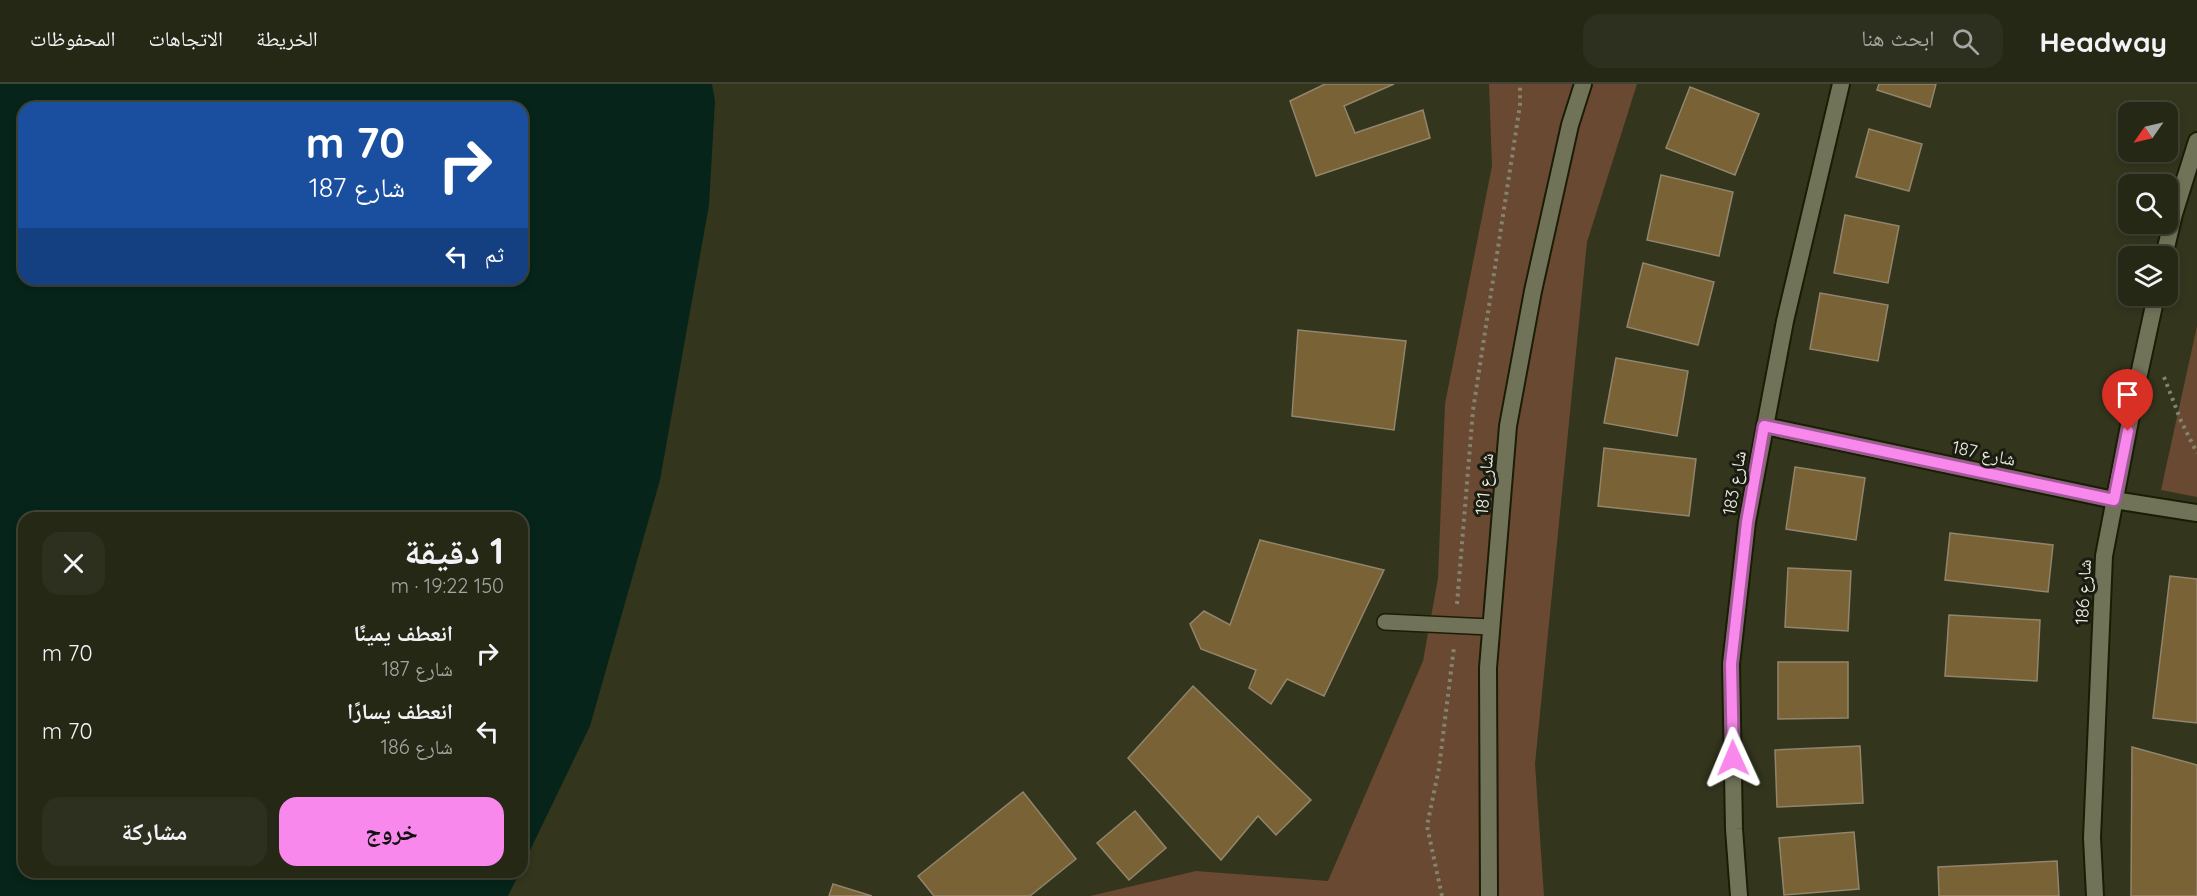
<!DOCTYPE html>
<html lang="ar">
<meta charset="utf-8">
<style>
body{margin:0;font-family:Quicksand,"Noto Naskh Arabic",sans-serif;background:#2e301f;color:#f1f3f6;direction:rtl;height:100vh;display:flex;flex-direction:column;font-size:22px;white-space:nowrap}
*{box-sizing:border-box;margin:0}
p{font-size:20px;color:#a4a6a1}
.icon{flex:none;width:33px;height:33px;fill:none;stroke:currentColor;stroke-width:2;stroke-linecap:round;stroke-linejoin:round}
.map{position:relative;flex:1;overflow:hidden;direction:ltr}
.details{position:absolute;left:18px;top:428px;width:510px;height:366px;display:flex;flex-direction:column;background:#262816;border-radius:18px;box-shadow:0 3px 9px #0003,0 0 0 2px #424435;direction:rtl}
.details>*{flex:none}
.hud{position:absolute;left:18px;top:18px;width:510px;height:183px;border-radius:18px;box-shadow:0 3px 9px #0003,0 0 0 2px #424435;direction:rtl;background:#1a4fa0;color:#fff;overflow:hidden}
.needle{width:39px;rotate:236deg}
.fabs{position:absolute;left:2118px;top:18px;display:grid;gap:12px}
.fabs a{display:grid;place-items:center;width:60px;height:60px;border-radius:12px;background:#262816;box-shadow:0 3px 9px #0003,0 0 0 2px #424435;font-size:30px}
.pin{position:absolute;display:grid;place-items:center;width:51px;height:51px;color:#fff;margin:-62px -26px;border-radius:50% 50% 50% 0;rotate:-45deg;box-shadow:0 0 6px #0007}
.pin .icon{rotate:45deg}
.me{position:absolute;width:66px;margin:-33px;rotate:359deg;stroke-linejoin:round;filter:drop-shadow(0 0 4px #0008)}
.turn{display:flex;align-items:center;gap:21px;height:126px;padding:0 24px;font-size:27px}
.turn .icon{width:78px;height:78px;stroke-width:2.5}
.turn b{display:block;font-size:42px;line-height:51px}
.then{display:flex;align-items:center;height:57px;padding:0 24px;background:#0003;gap:12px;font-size:22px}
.round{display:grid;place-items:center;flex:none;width:63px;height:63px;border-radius:18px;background:#2e301f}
.headline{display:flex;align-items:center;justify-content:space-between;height:102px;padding:0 24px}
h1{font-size:36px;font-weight:700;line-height:45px}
.button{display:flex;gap:12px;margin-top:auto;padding:12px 24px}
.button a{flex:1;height:69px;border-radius:18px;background:#f888eb;color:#111;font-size:24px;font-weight:700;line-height:69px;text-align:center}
.button a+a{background:#2e301f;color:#f1f3f6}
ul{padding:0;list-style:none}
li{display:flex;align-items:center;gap:18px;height:78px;padding:0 24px}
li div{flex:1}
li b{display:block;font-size:22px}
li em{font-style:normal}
header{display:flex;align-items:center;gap:36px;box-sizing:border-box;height:84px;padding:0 30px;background:#262816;border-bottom:2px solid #424435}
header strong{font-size:28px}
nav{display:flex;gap:33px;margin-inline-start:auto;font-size:21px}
.search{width:420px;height:54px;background:#2e301f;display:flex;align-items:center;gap:15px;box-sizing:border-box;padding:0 21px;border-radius:18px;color:#a4a6a1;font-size:22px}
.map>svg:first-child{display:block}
.green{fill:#6a4932}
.water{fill:#06241a;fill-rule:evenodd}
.building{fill:#786236;stroke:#92856c;stroke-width:1.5}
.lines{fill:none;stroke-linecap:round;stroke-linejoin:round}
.service-casing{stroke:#1b1c05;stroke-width:18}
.minor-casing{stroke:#1b1c05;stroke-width:20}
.path{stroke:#838470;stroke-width:4;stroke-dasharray:3 4.5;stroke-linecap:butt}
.service{stroke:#717359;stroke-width:15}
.minor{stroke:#717359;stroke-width:16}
.route-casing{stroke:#a15899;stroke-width:15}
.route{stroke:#f888eb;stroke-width:10}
.labels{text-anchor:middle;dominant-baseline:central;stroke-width:6;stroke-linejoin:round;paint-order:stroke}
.street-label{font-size:18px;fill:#ebecde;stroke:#1b1c11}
</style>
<header>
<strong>Headway</strong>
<div class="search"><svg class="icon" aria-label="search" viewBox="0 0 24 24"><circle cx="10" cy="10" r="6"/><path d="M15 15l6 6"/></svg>ابحث هنا</div>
<nav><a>الخريطة</a><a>الاتجاهات</a><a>المحفوظات</a></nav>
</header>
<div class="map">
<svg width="2197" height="812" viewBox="0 0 2197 812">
<rect width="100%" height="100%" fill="#33351d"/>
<g class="green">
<polygon points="1489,0 1637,0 1587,158 1535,680 1544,812 1090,812 1196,787 1328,797 1423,577 1438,494 1445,320 1492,82"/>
<polygon points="2197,242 2197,413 2161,406"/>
</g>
<path class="water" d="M0 0H712L715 17 709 121 660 396 590 642 522 783V434H24V788H520L508 812H0ZM24 24H522V195H24Z"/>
<g class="building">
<polygon points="1325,0 1394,0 1344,22 1355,49 1423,26 1430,54 1316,92 1290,17"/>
<polygon points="1879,0 1936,0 1930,23 1877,6"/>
<polygon points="1690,3 1759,30 1735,91 1666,64"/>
<polygon points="1869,45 1922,60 1909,107 1856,93"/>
<polygon points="1661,91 1733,108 1719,172 1647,156"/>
<polygon points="1845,131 1899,142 1888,199 1834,189"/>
<polygon points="1643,179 1714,198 1698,261 1627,243"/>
<polygon points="1820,209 1888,221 1878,277 1810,265"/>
<polygon points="1298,246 1406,257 1394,346 1292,332"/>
<polygon points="1616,274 1688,287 1677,352 1604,339"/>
<polygon points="1604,364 1696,375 1689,432 1598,422"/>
<polygon points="1795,383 1865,394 1856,456 1786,445"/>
<polygon points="1950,449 2053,461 2048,508 1945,496"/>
<polygon points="1260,456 1384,486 1324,612 1287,595 1271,620 1249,604 1256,586 1201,565 1190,540 1204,527 1230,541"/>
<polygon points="1788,484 1851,487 1848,547 1785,543"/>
<polygon points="2170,492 2197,495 2197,639 2153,634"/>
<polygon points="1949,531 2040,536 2037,597 1945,592"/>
<polygon points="1778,578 1848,578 1848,634 1778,635"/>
<polygon points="1193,602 1311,716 1276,751 1258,732 1221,776 1128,674"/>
<polygon points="1860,662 1863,719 1777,723 1775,666"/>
<polygon points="2132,663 2197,681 2197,812 2131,812"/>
<polygon points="1023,708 1076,775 1030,812 934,812 918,792"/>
<polygon points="1135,727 1166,764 1129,796 1097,759"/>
<polygon points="1854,748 1859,805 1784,811 1779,754"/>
<polygon points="2057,777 2059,812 1939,812 1938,783"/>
<polygon points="833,800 872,812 829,812"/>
</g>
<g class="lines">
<defs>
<polyline id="service" points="1385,538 1490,543"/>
<g id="minor">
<polyline points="2164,172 2174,130 2197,57"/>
<polyline points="1765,342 2114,416 2197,429"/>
<polyline points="1489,812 1488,584 1508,342 1533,207 1570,41 1583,0"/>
<polyline points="1739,812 1734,745 1731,580 1747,438 1785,237 1841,0"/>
<polyline points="2095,812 2092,754 2104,472 2137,300 2156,212"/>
</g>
</defs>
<use href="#service" class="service-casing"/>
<use href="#minor" class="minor-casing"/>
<g class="path">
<polyline points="2164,293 2181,337 2197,369"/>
<polyline points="1457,520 1473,326 1520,21 1520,0"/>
<polyline points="1442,812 1427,742 1439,684 1454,563"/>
</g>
<use href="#service" class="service"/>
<use href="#minor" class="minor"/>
</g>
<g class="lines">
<defs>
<polyline id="route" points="1733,674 1731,580 1747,438 1764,342 2114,416 2128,347"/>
</defs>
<use href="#route" class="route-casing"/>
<use href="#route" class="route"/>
</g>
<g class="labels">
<g class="street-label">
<text transform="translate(1984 369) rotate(12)">شارع 187</text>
<text transform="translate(1734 399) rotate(-80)">شارع 183</text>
<text transform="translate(1484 400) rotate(-85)">شارع 181</text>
<text transform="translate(2083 508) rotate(-87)">شارع 186</text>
</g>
</g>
</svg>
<div class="fabs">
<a><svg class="needle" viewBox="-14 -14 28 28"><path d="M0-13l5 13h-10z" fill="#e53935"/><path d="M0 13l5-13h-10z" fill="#a4a6a1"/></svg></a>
<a><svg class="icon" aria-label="search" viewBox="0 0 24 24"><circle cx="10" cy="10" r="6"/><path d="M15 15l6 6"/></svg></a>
<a><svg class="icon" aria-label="layers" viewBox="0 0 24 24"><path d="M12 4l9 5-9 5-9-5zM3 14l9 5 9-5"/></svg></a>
</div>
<div class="pin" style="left:2128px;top:347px;background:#d93025"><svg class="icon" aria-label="arrive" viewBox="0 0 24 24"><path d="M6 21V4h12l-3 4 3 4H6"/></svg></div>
<svg class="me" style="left:1733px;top:674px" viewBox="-20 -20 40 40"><path d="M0-17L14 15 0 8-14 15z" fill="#f888eb" stroke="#fff" stroke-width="4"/></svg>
<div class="hud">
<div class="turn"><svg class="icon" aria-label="right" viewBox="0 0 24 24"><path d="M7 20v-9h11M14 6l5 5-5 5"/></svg><div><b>70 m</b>شارع 187</div></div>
<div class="then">ثم<svg class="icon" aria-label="left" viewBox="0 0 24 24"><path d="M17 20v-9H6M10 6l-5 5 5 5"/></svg></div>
</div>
<section class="details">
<div class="headline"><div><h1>1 دقيقة</h1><p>150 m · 19:22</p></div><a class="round"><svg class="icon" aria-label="close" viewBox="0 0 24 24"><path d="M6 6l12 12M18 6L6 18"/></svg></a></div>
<ul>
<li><svg class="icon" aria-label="right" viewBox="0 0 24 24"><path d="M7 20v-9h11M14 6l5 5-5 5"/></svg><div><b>انعطف يمينًا</b><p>شارع 187</p></div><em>70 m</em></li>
<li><svg class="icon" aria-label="left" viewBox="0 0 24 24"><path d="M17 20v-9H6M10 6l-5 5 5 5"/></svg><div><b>انعطف يسارًا</b><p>شارع 186</p></div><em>70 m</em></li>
</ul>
<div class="button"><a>خروج</a><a>مشاركة</a></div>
</section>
</div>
